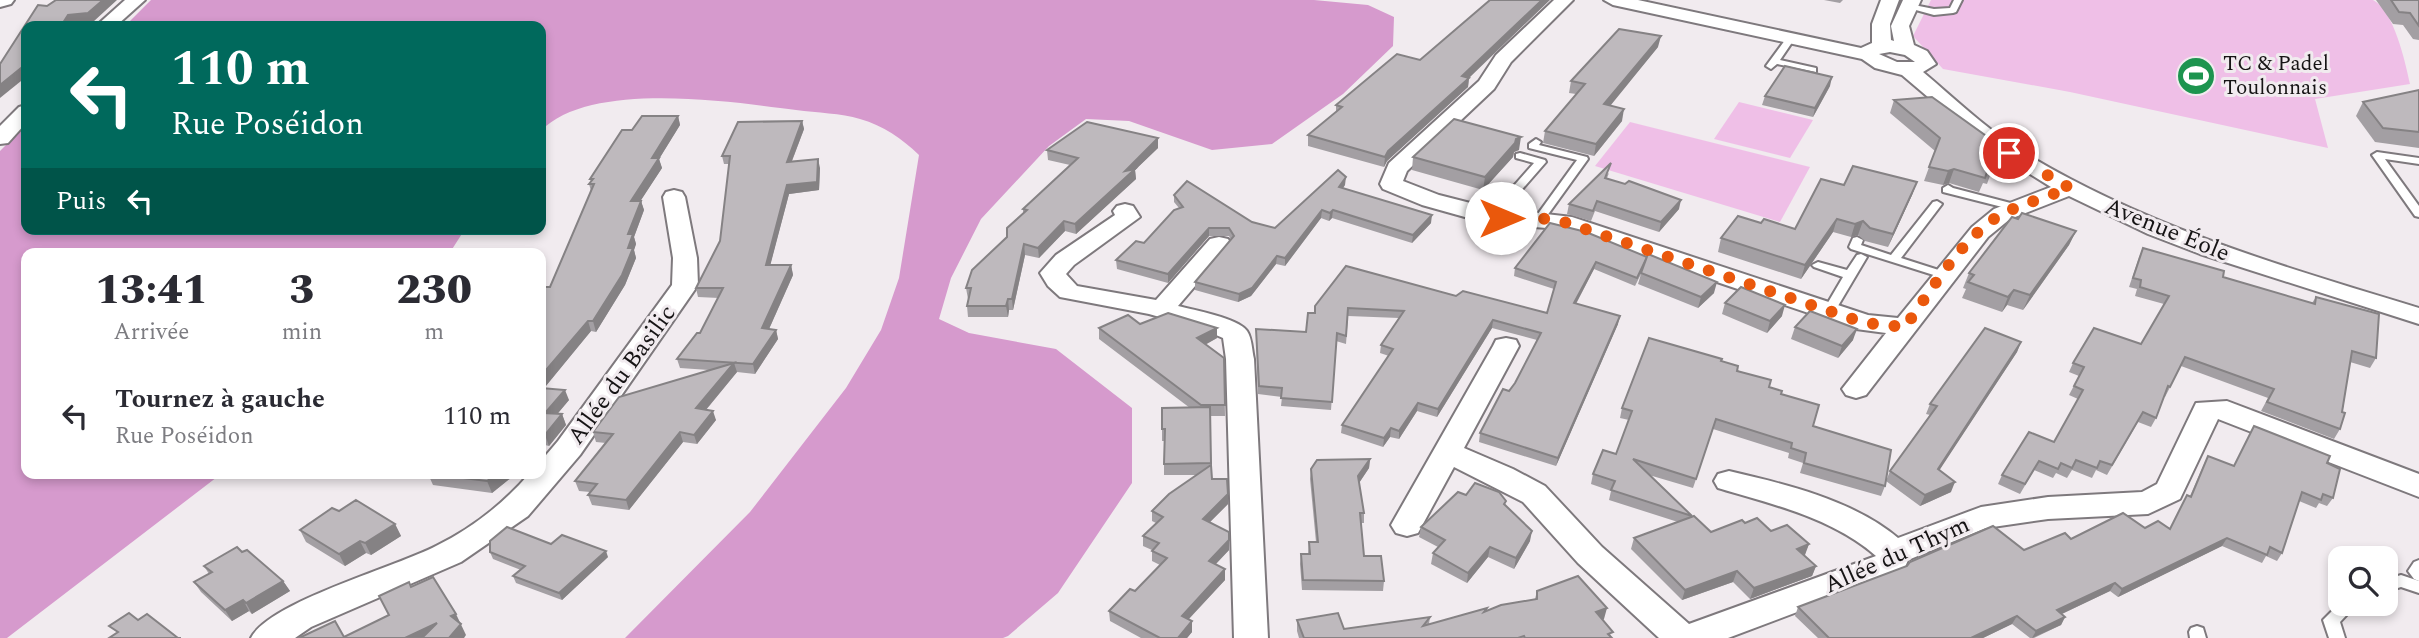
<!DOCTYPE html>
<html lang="fr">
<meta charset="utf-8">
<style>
body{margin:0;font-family:Spectral,serif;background:#f7f7f7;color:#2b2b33;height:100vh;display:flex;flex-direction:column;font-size:26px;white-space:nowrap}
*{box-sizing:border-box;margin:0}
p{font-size:23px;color:#7c7c81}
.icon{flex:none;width:38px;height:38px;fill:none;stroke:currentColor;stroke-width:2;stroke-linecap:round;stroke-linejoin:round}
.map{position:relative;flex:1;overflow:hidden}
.sheet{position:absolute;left:21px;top:248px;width:525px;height:231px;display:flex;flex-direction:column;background:#fff;border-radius:14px;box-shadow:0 4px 10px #0003}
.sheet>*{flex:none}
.hud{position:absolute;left:21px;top:21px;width:525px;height:214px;border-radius:14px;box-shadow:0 4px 10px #0003;background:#00695c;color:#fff;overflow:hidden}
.tools{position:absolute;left:2328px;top:546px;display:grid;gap:14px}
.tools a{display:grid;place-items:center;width:70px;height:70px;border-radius:14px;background:#fff;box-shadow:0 4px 10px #0003;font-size:35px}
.pin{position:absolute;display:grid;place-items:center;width:60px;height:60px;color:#fff;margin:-30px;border:4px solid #fff;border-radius:50%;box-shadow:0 2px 7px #0007}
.me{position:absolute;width:77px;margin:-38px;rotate:90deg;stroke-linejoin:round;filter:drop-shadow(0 0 5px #0008)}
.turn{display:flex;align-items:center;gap:24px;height:147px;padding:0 35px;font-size:32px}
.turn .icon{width:91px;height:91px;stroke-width:2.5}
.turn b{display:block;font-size:49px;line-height:60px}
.then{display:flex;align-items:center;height:66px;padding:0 35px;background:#0003;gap:14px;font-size:26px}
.eta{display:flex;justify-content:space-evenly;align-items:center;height:119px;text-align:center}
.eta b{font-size:42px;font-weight:800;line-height:49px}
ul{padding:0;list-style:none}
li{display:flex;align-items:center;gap:21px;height:98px;padding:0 35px}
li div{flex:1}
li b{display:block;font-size:26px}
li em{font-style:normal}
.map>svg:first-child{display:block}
.green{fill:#efbfe7}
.forest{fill:#d69acd}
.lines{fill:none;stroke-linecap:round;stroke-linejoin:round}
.service-casing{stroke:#7e797d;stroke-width:4}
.minor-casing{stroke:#7e797d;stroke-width:4}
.service{fill:#fff;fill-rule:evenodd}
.minor{fill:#fff;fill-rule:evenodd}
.wall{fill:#a39fa3}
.shaded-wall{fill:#858284}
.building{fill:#beb9bd;stroke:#858284;stroke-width:2}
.route{stroke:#ea580c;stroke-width:12;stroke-dasharray:0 21.6}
.labels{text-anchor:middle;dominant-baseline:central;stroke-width:6;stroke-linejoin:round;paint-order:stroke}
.far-poi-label{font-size:21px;fill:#161415;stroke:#f1ebef;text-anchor:start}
.street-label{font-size:24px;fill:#161415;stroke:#f1ebef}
</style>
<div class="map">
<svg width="2419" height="638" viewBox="0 0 2419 638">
<rect width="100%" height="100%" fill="#f1ebef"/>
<g class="green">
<path d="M1931 0H2373C2394 11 2405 61 2410 84L2315 99 2328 148 2070 92 1943 69 1913 36Z"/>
<polygon points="1739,102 1813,120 1790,158 1714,139"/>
<polygon points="1630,122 1810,167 1780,222 1595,166"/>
</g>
<g class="forest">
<path d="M151 0H1314L1368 5 1394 17 1393 46 1343 94 1272 144 1212 150 1129 121 1086 119 1049 146 981 219 951 278 939 319 969 333 1056 349 1132 408V483L1058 593 1008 636 1003 638H625L750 512 846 388 881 330 899 278 919 155C901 138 884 126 860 119 841 113 817 113 796 110 732 102 590 80 541 131V26H125Z"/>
<polygon points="26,125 26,229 465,229 449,254 26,254 26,474 221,474 7,638 0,638 0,151"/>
</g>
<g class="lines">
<defs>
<g id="service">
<polygon points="1954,0 1962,0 1956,12 1953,13 1934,15 1905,7 1909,4 1934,9 1950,8"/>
<polygon points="1791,35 1795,38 1780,60 1816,68 1816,72 1777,64 1771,69 1766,66 1788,36"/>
<polygon points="1536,139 1541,142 1539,145 1587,157 1588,159 1544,220 1540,221 1535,218 1577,160 1529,148 1529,144"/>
<polygon points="2377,152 2419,158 2419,164 2385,159 2419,206 2419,217 2415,216 2372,155"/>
<polygon points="1520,153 1545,160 1546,162 1497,218 1489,218 1488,216 1489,214 1534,163 1516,158 1516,154"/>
<polygon points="1948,185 1953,188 2022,206 2023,208 2018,211 1943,192 1943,188"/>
<polygon points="1937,201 1942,204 1901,258 1948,273 1950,275 1948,277 1940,277 1851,249 1849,247 1853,238 1857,237 1863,240 1861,245 1891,255 1933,202"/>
<polygon points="1861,254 1867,257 1835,311 1833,314 1825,314 1823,311 1843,277 1814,267 1812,265 1818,262 1847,270 1857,255"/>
<polygon points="2419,560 2419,581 2414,579 2408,571 2414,562"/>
<polygon points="2401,575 2419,581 2419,593 2401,587 2385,592 2385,580"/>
<polygon points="2340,603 2357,604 2340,622 2345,638 2329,638 2323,620"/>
<polygon points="2197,626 2203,628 2206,638 2190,638 2189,632 2191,628"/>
</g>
<g id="minor">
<polygon points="0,0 14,0 11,4 0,7"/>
<polygon points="125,0 145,0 116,26 96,26"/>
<path d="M1554 0H1573L1511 62 1494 89 1407 171 1403 181 1439 195 1486 207 1572 217 1868 315 1898 318 1972 227 1994 209 2051 187 1988 148 1902 75 1875 68 1862 59 1613 5 1604 0H1638L1861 48 1872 43V24L1881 0H1899L1890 24 1891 40 1894 41 1891 26 1903 0H1921L1909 26 1914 45 1927 51 1936 64 1923 72C1954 98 1984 127 2018 149 2142 226 2281 266 2419 308V324L2200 254 2148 234 2069 196 2010 219 1988 237 1866 395 1856 398 1846 395 1842 389 1886 333 1856 329 1560 229 1507 225 1472 219 1422 205 1383 189 1380 184 1389 163 1479 81 1496 55ZM1890 52 1905 55 1915 62H1897L1879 54Z"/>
<polygon points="26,105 26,123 8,143 0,144 0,126 19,107"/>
<path d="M674 190 682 192 685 197 697 258 698 285 580 455 528 516 461 562 311 627 295 638H251C269 602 396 567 436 546 471 529 504 503 529 474H541V461L558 441 672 285 673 258 663 197 666 192Z"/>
<path d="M1125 204 1133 206 1140 217 1074 265 1066 274 1077 286 1156 300 1210 239 1219 237 1228 239 1231 244 1178 306C1194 310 1238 318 1247 331 1252 338 1252 351 1254 359L1268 638H1234L1226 359 1223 338 1202 329 1149 314 1060 297 1048 286 1040 273 1056 255 1115 215 1113 211 1117 206Z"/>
<path d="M1506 338 1516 340 1519 346 1464 448 1513 469 1545 486 1602 547 1689 624 1876 556C1833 518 1772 504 1718 488L1714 481 1718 474 1729 471C1785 484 1853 500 1898 538L1981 507 2048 497 2142 492 2157 484 2196 403 2227 401 2419 474V497L2218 419 2180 499 2148 514 2048 519 1986 528 1908 560 1903 572 1728 638H1659L1578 563 1523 502 1454 467 1418 533 1407 536 1396 533 1391 525 1493 346 1496 340Z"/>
</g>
</defs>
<use href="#service" class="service-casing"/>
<use href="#minor" class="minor-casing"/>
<use href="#service" class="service"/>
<use href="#minor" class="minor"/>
</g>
<g class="wall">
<polygon points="1824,0 1843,0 1840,3"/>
<polygon points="2376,0 2419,0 2419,40 2413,39 2403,25 2393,24"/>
<polygon points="1658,47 1610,105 1622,121 1594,156 1543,143 1545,131 1576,94 1569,93 1571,81"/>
<polygon points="1469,78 1468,87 1387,161 1384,167 1308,146 1308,135 1336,113 1336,105"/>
<polygon points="1830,86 1813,117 1762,105 1765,96"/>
<polygon points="2419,90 2419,148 2375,142 2356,116 2363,102"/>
<polygon points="1894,100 1995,147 1992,170 1987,184 1983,183 1979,192 1949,183 1943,185 1924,181 1935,151 1890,113"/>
<polygon points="678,116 680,125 659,159 662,168 640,201 641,201 644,210 634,237 636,244 634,250 636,258 625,285 596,332 591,331 544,388 569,400 557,414 562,414 566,425 549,446 541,444 541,287 550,287 591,191 589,184 591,182 590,179 632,130"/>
<polygon points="802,121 804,129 792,161 820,168 819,190 789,194 770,265 791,265 793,275 769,329 776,330 778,339 755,374 737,372 706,410 716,420 697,444 683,442 629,510 592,505 588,495 590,492 579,491 575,481 606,443 596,442 593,432 709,370 680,368 677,359 700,333 719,298 698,297 696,288 720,241 729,164 724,164 722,156"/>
<polygon points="1158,138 1158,148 1135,170 1136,179 1076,234 1065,231 1039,258 1025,255 1013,310 1009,310 1008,317 968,317 967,306 969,299 968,299 966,288 1007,237 1023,213 1023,209 1070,165 1048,160 1047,150"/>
<polygon points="1519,150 1514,152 1513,157 1483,190 1412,170 1413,157"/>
<polygon points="1609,173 1607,178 1679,209 1659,232 1595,211 1591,221 1567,214 1569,204"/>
<polygon points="1917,182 1912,195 1888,247 1865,241 1858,235 1851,237 1833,232 1801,279 1718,252 1721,238 1761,223 1795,229 1844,185"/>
<polygon points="1345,185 1343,188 1431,223 1412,243 1332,218 1329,221 1321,218 1285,266 1276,264 1251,296 1238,302 1195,290 1195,282 1231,240 1229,236 1209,236 1168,283 1117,269 1116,260 1144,243 1179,208 1174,202 1174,195 1252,222 1275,228"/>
<polygon points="2018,219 2076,231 2069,245 2023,310 2007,305 2002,312 1962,298 1966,289 1963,288 1969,273"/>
<polygon points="1550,223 1714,293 1698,308 1638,284 1641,274 1635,286 1594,269 1576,304 1618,324 1556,466 1479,442 1480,433 1509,391 1515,383 1537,340 1492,328 1437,417 1417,411 1399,439 1390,437 1383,447 1341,433 1342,425 1389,356 1380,353 1381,345 1399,318 1348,316 1346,344 1336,341 1331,410 1281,406 1282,397 1258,394 1256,337 1306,332 1315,313 1315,306 1456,296 1547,313 1554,289 1514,276 1515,268"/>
<polygon points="2143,248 2223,277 2312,303 2316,297 2376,358 2370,368 2350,362 2340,429 2334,439 2261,411 2268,398 2181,366 2165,397 2164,396 2156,418 2151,427 2138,422 2107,475 2096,470 2092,478 2072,470 2067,478 2056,473 2053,478 2034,470 2020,494 1998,484 2002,475 2054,442 2078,399 2069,395 2079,376 2069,372 2073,363 2141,344 2164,304 2135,296 2137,289 2129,287 2139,257"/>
<polygon points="1725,303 1782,316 1767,333 1722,314"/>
<polygon points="1140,324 1217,338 1205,345 1224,358 1225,416 1210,416 1212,479 1228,504 1210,522 1229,550 1216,564 1225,580 1189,619 1192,632 1187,638 1141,638 1110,621 1109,611 1135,591 1160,565 1152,561 1152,550 1143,546 1143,536 1156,523 1152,521 1152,511 1197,475 1164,475 1164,441 1162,441 1162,408 1190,408 1099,339 1099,328"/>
<polygon points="1795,327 1853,340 1838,358 1791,339"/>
<polygon points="2021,342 2017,352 1939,470 1951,492 1920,506 1886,481 1890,471 1930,415 1926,414 1930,404"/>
<polygon points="1721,361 1781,394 1813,426 1885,486 1881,496 1800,473 1803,463 1788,458 1789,453 1713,429 1693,488 1649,475 1692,516 1692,517 1711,532 1745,523 1771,531 1809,544 1804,555 1816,566 1812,576 1750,599 1733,582 1682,600 1631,549 1634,538 1678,522 1609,500 1611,491 1591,484 1593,474 1616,454 1629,420 1620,418 1622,408"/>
<polygon points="2254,426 2327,463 2333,498 2327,506 2319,503 2316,508 2299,501 2282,553 2277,561 2266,556 2262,563 2222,546 2118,597 2110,591 2062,614 2065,617 2061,625 2034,638 2030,638 2012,624 1983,638 1818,638 1795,616 1798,607 2024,550 2071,539 2145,528 2170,529 2187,495 2190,496 2204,464 2208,456 2234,466"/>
<polygon points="1370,459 1369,468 1359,483 1364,513 1364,523 1361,523 1364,556 1384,581 1383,591 1302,590 1300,564 1301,554 1308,554 1309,542 1316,542 1310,479 1311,469"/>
<polygon points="428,474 511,474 512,477 492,493 433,485"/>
<polygon points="1466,495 1506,501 1505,505 1530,541 1514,569 1488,557 1467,583 1431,564 1433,553 1438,547 1419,537 1421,527"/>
<polygon points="339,511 395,524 401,536 371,555 366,553 345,566 306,542 300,530"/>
<polygon points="551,544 608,557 562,600 516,583 513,576 521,570 493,559 490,552"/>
<polygon points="242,552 283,581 290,591 252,614 249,611 232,621 201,592 194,582 209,574 204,566"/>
<polygon points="1537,591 1604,619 1603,620 1612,638 1299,638 1297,631 1297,620 1344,629 1430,617 1429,624 1535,599"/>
</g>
<g class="shaded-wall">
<polygon points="103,0 117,0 93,22 72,23 71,26 61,26 68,15"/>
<polygon points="1542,0 1550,0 1469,78 1468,87 1387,161 1384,167 1385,157 1388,151 1462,76"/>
<polygon points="1661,36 1658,47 1602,116 1604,104"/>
<polygon points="26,64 26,77 0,98 0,85"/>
<polygon points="1832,77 1830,86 1813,117 1815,108"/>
<polygon points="1624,109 1622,121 1594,156 1596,144"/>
<polygon points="678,116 680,125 659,159 662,168 634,211 631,201 652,158"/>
<polygon points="802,121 804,129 788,171 787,162"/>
<polygon points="1521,137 1519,150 1514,152 1513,157 1483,190 1485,177 1516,139"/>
<polygon points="1158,138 1158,148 1135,170 1136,179 1076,234 1075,224 1125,171"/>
<polygon points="818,159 820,168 819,190 789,194 768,274 766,265 787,185"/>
<polygon points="1954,169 1949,183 1943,185 1948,171"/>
<polygon points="1346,177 1345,185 1338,195 1339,187"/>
<polygon points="1917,182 1912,195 1888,247 1893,234"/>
<polygon points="1681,200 1679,209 1659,232 1661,222"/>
<polygon points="641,201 644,210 634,237 636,244 634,250 636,258 625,285 596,332 593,321 628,248 628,234"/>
<polygon points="1322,210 1321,218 1285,266 1285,258"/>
<polygon points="1333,210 1332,218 1329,221 1330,213"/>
<polygon points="1432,215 1431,223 1412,243 1413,235"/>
<polygon points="1837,219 1833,232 1801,279 1805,265"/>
<polygon points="1064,221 1065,231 1039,258 1038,248"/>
<polygon points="1863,221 1858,235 1851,237 1855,224"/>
<polygon points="1209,228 1209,236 1168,283 1168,274"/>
<polygon points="2076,231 2069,245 2023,310 2030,295"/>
<polygon points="1024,244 1025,255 1013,310 1012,299"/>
<polygon points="1277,256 1276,264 1251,296 1238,302 1239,294"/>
<polygon points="1596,262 1594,269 1572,311 1574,303"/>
<polygon points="791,265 793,275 765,338 762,328"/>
<polygon points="1717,282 1714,293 1698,308 1701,297"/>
<polygon points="2014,290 2007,305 2002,312 2008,297"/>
<polygon points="1008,299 1009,310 1008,317 1006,306"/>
<polygon points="1785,305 1782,316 1767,333 1770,321"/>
<polygon points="1620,316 1618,324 1556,466 1558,458"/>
<polygon points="1493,320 1492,328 1437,417 1438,409"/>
<polygon points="588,321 591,331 541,392 541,376"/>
<polygon points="1217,328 1217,338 1197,349 1197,338"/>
<polygon points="1857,329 1853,340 1838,358 1842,346"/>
<polygon points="776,330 778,339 755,374 753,364"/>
<polygon points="2021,342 2017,352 1933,480 1938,469"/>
<polygon points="734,363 737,372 699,418 696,408"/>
<polygon points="565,390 569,400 549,424 545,413"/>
<polygon points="1418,403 1417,411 1399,439 1399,431"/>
<polygon points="713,411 716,420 697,444 694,435"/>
<polygon points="562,414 566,425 549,446 545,435"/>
<polygon points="1391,428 1390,437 1383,447 1384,438"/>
<polygon points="680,432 683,442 629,510 626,500"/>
<polygon points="1370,459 1369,468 1357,486 1358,476"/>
<polygon points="497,474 511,474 512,477 492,493 487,481"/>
<polygon points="1955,482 1951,492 1920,506 1925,495"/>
<polygon points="1228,494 1228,504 1203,529 1203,519"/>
<polygon points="395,524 401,536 371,555 365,543"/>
<polygon points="1532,531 1530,541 1514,569 1516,558"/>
<polygon points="2227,538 2222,546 2118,597 2122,589"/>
<polygon points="1229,540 1229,550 1209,571 1209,561"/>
<polygon points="360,541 366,553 345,566 339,554"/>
<polygon points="1809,544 1805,555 1793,560 1797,549"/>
<polygon points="1490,547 1488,557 1467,583 1468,573"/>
<polygon points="606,551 608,557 562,600 559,593"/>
<polygon points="1816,566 1812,576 1750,599 1754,588"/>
<polygon points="1225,569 1225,580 1182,626 1182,616"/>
<polygon points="1737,571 1733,582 1682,600 1685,590"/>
<polygon points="283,581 290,591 252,614 246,603"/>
<polygon points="2115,583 2110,591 2053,618 2057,610"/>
<polygon points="243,600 249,611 232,621 225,610"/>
<polygon points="1607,608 1604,619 1594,623 1596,612"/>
<polygon points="456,614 466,635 464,638 449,638 451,616"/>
<polygon points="2017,616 2012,624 1983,638 1971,638"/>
<polygon points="2065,617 2061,625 2032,638 2036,631"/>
<polygon points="1192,621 1192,632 1187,638 1178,638"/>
<polygon points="437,623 433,638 405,638"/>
</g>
<g class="building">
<polygon points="56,0 103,0 88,13 68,15 61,26 26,26 26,64 0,85 0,64 38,5 47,6"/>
<polygon points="1490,0 1542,0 1462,76 1469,78 1388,151 1385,157 1308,135 1342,107 1336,105 1397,54 1420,60"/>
<polygon points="2391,0 2419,0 2419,26 2410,13 2399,12"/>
<polygon points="1619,29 1661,36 1604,104 1624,109 1596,144 1545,131 1585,84 1571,81"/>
<polygon points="1785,66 1832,77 1815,108 1765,96"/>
<polygon points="2419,90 2419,132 2383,128 2363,102"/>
<polygon points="1932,97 1996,143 1995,147 1999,150 1992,170 1988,169 1985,178 1954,169 1948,171 1929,167 1940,138 1894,100"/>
<polygon points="642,116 678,116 652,158 659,158 631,201 641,201 628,234 633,234 628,248 633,248 622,275 593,321 588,321 541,376 541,287 550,287 594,184 589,184 593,179 590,179 622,130 632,130"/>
<polygon points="1454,119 1521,137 1516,139 1515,143 1485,177 1413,157"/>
<polygon points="802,121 787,162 818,159 817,182 787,185 766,265 791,265 762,328 776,330 753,364 677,359 697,333 700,333 723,288 696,288 720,241 730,156 722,156 738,122"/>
<polygon points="1087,122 1158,138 1125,171 1135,169 1075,224 1064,221 1038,248 1024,244 1012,299 1008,299 1006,306 967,306 971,288 966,288 972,270 1007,237 1007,228 1027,210 1023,209 1078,158 1047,150"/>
<polygon points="1611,163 1605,178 1625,184 1629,181 1681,200 1661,222 1597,201 1593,211 1569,204"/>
<polygon points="1853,166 1917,182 1893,234 1870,228 1863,221 1855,224 1837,219 1805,265 1721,238 1738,216 1761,223 1764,219 1795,229 1821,179 1844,185"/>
<polygon points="1338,170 1346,177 1339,187 1432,215 1413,235 1333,210 1330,213 1322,210 1285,258 1277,256 1252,288 1239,294 1195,282 1234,236 1229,228 1209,228 1168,274 1116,260 1136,241 1144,243 1174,210 1183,207 1174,195 1187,181 1252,222 1275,228"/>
<polygon points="2022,213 2076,231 2030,295 2014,290 2008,297 1968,282 1974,275 1969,273 2012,217 2018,219"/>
<polygon points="1550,223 1586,232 1647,257 1637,278 1596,262 1574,303 1620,316 1558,458 1480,433 1503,389 1509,391 1515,383 1541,333 1493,320 1438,409 1418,403 1399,431 1391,428 1384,438 1342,425 1393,349 1381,345 1404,311 1348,308 1346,336 1337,333 1332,402 1281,398 1282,388 1259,386 1256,329 1306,332 1308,313 1315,313 1315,306 1346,266 1456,296 1463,291 1547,313 1556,282 1515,268"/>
<polygon points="2143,248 2224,271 2223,277 2315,304 2316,297 2379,314 2376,358 2352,351 2342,412 2345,413 2340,429 2267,402 2274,389 2185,357 2170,387 2168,386 2156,418 2143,412 2112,465 2100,461 2097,468 2076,460 2072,468 2061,463 2058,469 2039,461 2025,484 2002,475 2029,432 2054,442 2083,390 2074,386 2084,367 2073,363 2094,328 2141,344 2169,296 2140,287 2141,280 2133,278"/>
<polygon points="1648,254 1717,282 1701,297 1641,273"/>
<polygon points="1741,287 1785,305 1770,321 1725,303"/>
<polygon points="1810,311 1857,329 1842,346 1795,327"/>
<polygon points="1168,313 1217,328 1197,338 1224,358 1225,405 1201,405 1099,328 1128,315 1140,324"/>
<polygon points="1985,328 2021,342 1938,469 1955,482 1925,495 1890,471 1937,406 1930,404"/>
<polygon points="1649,338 1722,359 1721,361 1738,366 1737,371 1771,380 1769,387 1782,391 1781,394 1819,405 1813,426 1891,450 1885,486 1804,463 1806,453 1791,448 1792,443 1716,419 1696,479 1633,459 1692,516 1611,490 1615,481 1593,474 1603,450 1616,454 1632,411 1622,408"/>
<polygon points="734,363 696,408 713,411 694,435 680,432 626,500 588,495 597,484 575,481 613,434 593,432 619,397"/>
<polygon points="541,388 565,390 545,413 562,414 545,435 541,434"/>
<polygon points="1210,407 1211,463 1164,464 1165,429 1162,429 1162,408"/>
<polygon points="2254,426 2330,456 2327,463 2340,469 2333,498 2323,494 2321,500 2302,492 2282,553 2270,547 2267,555 2227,538 2122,589 2115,583 2057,610 2065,617 2036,631 2017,616 1971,638 1829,638 1798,607 1907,566 1910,562 1993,526 2024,550 2065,533 2071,539 2123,513 2145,528 2158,521 2170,529 2187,495 2191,497 2208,456 2234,466"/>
<polygon points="1370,459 1358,476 1364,513 1360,513 1364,556 1381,556 1384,581 1303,580 1301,554 1310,554 1309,542 1318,542 1311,469 1317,460"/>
<polygon points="1211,465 1212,479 1227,479 1228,494 1203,519 1229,532 1229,540 1209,561 1225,569 1182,616 1192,621 1178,638 1160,638 1109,611 1130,589 1135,591 1167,558 1152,551 1159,543 1143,536 1163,517 1152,511 1169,494"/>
<polygon points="431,474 497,474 487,481"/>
<polygon points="1475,483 1499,492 1506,501 1504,504 1532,531 1516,558 1490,547 1468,573 1433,553 1445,540 1421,527 1458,492 1466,495"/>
<polygon points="356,500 395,524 365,543 360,541 339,554 300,530 332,508 339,511"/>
<polygon points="1694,516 1711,532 1742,520 1745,523 1757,518 1771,531 1787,525 1809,544 1797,549 1816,566 1754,588 1737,571 1685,590 1634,538"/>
<polygon points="507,527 551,544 562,535 606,551 559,593 513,576 525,566 490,552 490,541"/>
<polygon points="237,547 242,552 247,550 283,581 246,603 243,600 225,610 194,582 212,572 204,566"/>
<polygon points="1578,576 1607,608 1596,612 1613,632 1608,634 1612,638 1525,638 1524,636 1518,638 1304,638 1297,620 1338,613 1344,629 1430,617 1423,626 1487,608 1484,612 1501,605 1537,599 1537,591"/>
<polygon points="433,577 456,614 451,616 461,624 449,638 422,638 437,623 405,638 299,638 335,621 344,637 389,615 379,596 409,582 411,587"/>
<polygon points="129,613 138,620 147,614 178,638 181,638 109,638 118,632 109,626"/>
</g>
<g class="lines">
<path class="route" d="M1501 218H1540L1564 222 1865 323 1905 327C1930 292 1965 233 2004 213 2025 203 2049 196 2070 188L2009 153"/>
</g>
<defs>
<symbol id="stadium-disc" viewBox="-11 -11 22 22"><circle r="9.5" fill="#1d944f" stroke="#f1ebef"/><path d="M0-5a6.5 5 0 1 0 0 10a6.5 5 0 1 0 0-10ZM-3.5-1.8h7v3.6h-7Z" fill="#fff"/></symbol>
</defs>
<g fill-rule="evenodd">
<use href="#stadium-disc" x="2174" y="54" width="44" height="44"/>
</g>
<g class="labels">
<g class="far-poi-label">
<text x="2223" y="64">TC &amp; Padel<tspan x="2223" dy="24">Toulonnais</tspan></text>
</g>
<g class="street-label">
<text transform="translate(2167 230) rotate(22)">Avenue Éole</text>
<text transform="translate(622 375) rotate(-54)">Allée du Basilic</text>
<text transform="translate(1897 555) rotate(-24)">Allée du Thym</text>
</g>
</g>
</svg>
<div class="tools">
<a><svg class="icon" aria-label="search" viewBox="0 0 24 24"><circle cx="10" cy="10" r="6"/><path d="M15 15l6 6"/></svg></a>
</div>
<div class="pin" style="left:2009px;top:153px;background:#d93025"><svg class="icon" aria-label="arrive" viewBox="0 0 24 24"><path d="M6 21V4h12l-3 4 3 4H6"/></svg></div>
<svg class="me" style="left:1501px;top:218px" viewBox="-20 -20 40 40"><circle r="19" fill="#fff"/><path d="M0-13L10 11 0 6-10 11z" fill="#ea580c"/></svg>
<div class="hud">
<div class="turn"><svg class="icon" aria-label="left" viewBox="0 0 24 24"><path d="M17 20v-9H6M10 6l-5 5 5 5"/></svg><div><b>110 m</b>Rue Poséidon</div></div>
<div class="then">Puis<svg class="icon" aria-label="left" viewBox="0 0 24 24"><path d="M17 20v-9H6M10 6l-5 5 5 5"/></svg></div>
</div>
<section class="sheet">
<div class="eta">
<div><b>13:41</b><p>Arrivée</p></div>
<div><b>3</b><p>min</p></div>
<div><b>230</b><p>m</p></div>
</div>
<ul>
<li><svg class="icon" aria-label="left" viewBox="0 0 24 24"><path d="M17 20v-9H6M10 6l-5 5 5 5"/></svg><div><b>Tournez à gauche</b><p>Rue Poséidon</p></div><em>110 m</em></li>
</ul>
</section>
</div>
